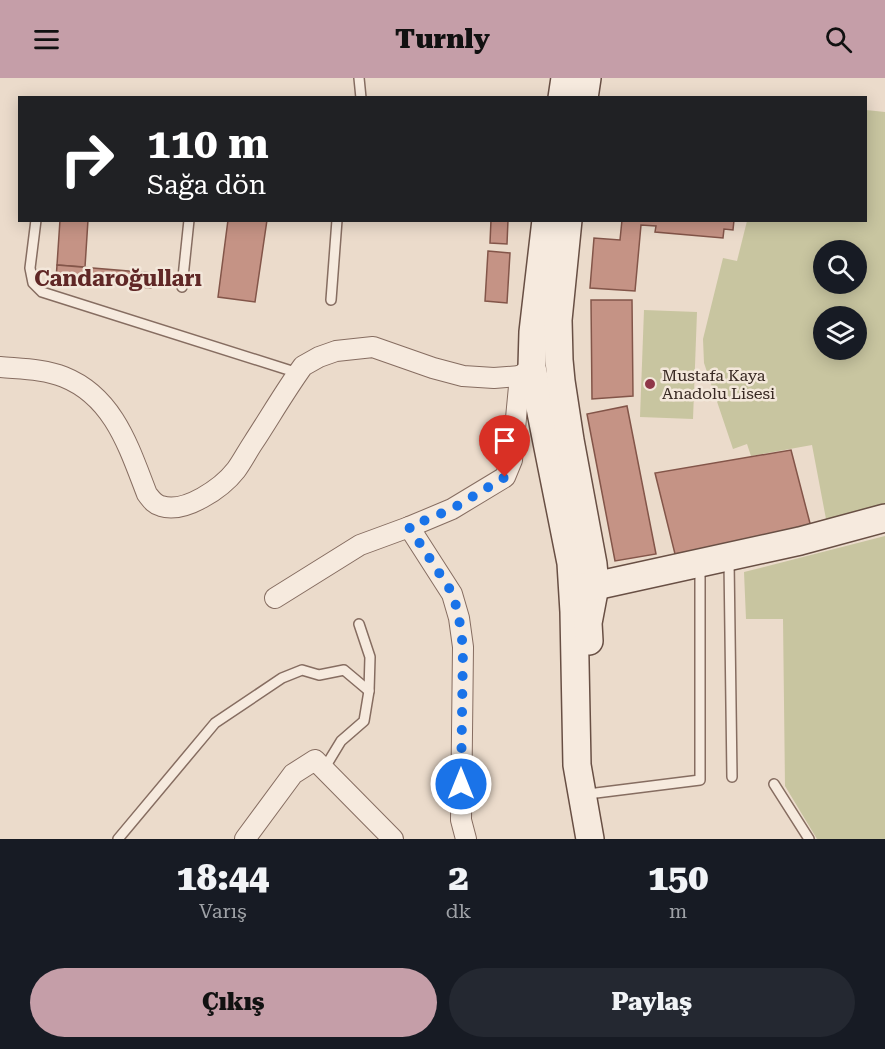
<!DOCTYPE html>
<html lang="tr">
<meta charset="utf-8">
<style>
body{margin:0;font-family:"Roboto Serif",serif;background:#242831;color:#f1f3f6;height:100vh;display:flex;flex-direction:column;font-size:22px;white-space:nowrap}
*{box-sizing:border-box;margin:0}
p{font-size:20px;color:#9ea1a6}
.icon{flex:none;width:33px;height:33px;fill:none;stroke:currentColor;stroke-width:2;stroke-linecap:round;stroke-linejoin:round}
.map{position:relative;height:761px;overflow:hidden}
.side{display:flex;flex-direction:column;background:#171b24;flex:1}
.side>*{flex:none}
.top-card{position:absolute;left:18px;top:18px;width:849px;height:126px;border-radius:0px;box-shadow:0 3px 15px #0003;background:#202124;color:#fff;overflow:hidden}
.controls{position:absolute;left:813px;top:162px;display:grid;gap:12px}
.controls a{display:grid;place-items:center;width:54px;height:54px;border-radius:50%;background:#171b24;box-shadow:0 3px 15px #0003;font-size:30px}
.pin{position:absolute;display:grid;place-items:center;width:51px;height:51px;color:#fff;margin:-62px -26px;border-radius:50% 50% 50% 0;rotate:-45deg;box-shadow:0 0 6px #0007}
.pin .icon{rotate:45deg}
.me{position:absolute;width:66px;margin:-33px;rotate:0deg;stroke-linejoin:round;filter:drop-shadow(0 0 4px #0008)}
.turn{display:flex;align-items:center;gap:21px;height:126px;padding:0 30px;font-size:27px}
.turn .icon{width:78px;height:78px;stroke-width:2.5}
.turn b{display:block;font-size:42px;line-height:51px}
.eta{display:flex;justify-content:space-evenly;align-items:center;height:102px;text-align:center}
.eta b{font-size:36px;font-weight:800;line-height:42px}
.action{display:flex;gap:12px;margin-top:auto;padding:12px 30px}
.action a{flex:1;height:69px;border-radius:36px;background:#c59ea8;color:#111;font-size:24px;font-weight:800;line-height:69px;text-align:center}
.action a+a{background:#242831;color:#f1f3f6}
header{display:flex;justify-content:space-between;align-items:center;height:78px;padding:0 30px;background:#c59ea8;color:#111;font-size:27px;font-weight:800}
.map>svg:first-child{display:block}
.green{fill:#c8c5a0;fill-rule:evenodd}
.building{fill:#c59385;stroke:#835549;stroke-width:1.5}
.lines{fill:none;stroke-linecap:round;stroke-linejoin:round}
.lane-casing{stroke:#866d61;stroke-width:12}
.street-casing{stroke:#866d61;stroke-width:22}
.secondary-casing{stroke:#684f44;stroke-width:30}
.lane{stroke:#f6eade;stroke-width:9}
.street{stroke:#f6eade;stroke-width:20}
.secondary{stroke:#f6eade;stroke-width:27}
.route{stroke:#1a73e8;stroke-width:10;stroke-dasharray:0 18}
.poi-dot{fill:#8f3749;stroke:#f3e7da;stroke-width:2}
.labels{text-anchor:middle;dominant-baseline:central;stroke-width:5;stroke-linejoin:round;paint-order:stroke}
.poi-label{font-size:16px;fill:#382923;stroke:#f3e7da;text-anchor:start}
.district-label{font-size:22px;font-weight:bold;fill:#602726;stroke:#f3e7da}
</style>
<header><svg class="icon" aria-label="menu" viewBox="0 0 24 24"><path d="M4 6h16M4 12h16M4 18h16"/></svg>Turnly<svg class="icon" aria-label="search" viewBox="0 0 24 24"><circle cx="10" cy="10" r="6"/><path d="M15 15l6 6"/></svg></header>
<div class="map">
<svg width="885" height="761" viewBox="0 0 885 761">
<rect width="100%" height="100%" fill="#ebdbcb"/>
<g class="green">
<path d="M866 32 885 34V435L826 441 812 367 751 378 747 366 733 371 704 285 703 261 723 180 737 183 747 143 866 142ZM824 172H856V206H824ZM824 238H856V272H824Z"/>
<polygon points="644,232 697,234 693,341 640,339"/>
<polygon points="885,458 885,761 817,761 785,708 783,541 746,541 744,494"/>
</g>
<g class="building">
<polygon points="60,142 88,142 85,189 57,187"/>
<polygon points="228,142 267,142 255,224 218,219"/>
<polygon points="491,142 508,142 507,166 490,165"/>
<polygon points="622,142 734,142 733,152 724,151 723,160 655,154 656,148 641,147 635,213 590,210 594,160 620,162"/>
<polygon points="488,173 510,175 507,225 485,223"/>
<polygon points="57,187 152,195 151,210 56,202"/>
<polygon points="591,222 632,222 633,318 592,321"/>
<polygon points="627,328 656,476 615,483 587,336"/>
<polygon points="791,372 812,453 675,476 655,395"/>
</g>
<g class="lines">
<defs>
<g id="lane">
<polyline points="359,0 361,20"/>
<polyline points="36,142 30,190 33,205 42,214 298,295"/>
<polyline points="182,209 189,142"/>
<polyline points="331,222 337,142"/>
<polyline points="729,483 732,699"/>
<polyline points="324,691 341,663 364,643 369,613 370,579 359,546"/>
<polyline points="774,706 809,761"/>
<polyline points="596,715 700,702 700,488"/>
<polyline points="118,761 215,645 282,600 302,592 319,597 344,592 369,613"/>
</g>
<g id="street">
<path d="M0 289C21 291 44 291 64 299 114 319 129 370 147 416 151 421 154 426 161 428 185 436 222 410 236 392 242 384 247 374 253 365 270 339 285 313 303 288L319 279 336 273 373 269 433 290 463 298 494 300 520 298"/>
<polyline points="409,449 452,516 459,540 463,569 461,742 466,761"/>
<polyline points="275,520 360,467 409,449 452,431 505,399 512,382 520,298 530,291"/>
<polyline points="245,761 293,696 315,682 393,761"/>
</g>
<g id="secondary">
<polyline points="562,20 565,0"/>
<polyline points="584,20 587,0"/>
<polyline points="546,142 533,254 532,289 571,485 574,534 577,687 590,761"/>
<polyline points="568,142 558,242 559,282 561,303 570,362 593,486 595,508 588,545 589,563"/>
<polyline points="576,510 595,508 800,463 885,440"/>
</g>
</defs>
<use href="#lane" class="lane-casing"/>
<use href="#street" class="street-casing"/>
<use href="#secondary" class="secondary-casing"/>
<use href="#lane" class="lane"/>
<use href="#street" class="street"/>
<use href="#secondary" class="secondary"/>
</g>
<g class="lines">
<polyline class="route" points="461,706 463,569 459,540 453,516 409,449 452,431 505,399"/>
</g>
<circle class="poi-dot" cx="650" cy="306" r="6"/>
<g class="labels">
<g class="poi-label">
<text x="662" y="297">Mustafa Kaya<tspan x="662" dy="18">Anadolu Lisesi</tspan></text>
</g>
<g class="district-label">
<text x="118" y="200">Candaroğulları</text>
</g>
</g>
</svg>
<div class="controls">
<a><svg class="icon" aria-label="search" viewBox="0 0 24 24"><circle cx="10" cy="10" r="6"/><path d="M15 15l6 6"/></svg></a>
<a><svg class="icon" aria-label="layers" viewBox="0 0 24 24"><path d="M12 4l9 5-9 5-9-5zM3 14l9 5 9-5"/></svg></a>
</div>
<div class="pin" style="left:505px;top:399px;background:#d93025"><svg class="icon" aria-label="arrive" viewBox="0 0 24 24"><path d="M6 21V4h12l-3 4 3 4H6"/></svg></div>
<svg class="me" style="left:461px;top:706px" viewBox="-20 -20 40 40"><circle r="17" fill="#1a73e8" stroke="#fff" stroke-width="3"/><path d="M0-11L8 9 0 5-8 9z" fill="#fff"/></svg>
<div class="top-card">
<div class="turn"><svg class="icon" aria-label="right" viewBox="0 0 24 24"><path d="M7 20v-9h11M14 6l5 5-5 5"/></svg><div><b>110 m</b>Sağa dön</div></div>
</div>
</div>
<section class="side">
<div class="eta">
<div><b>18:44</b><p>Varış</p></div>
<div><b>2</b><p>dk</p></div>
<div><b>150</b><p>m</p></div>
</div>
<div class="action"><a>Çıkış</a><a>Paylaş</a></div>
</section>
